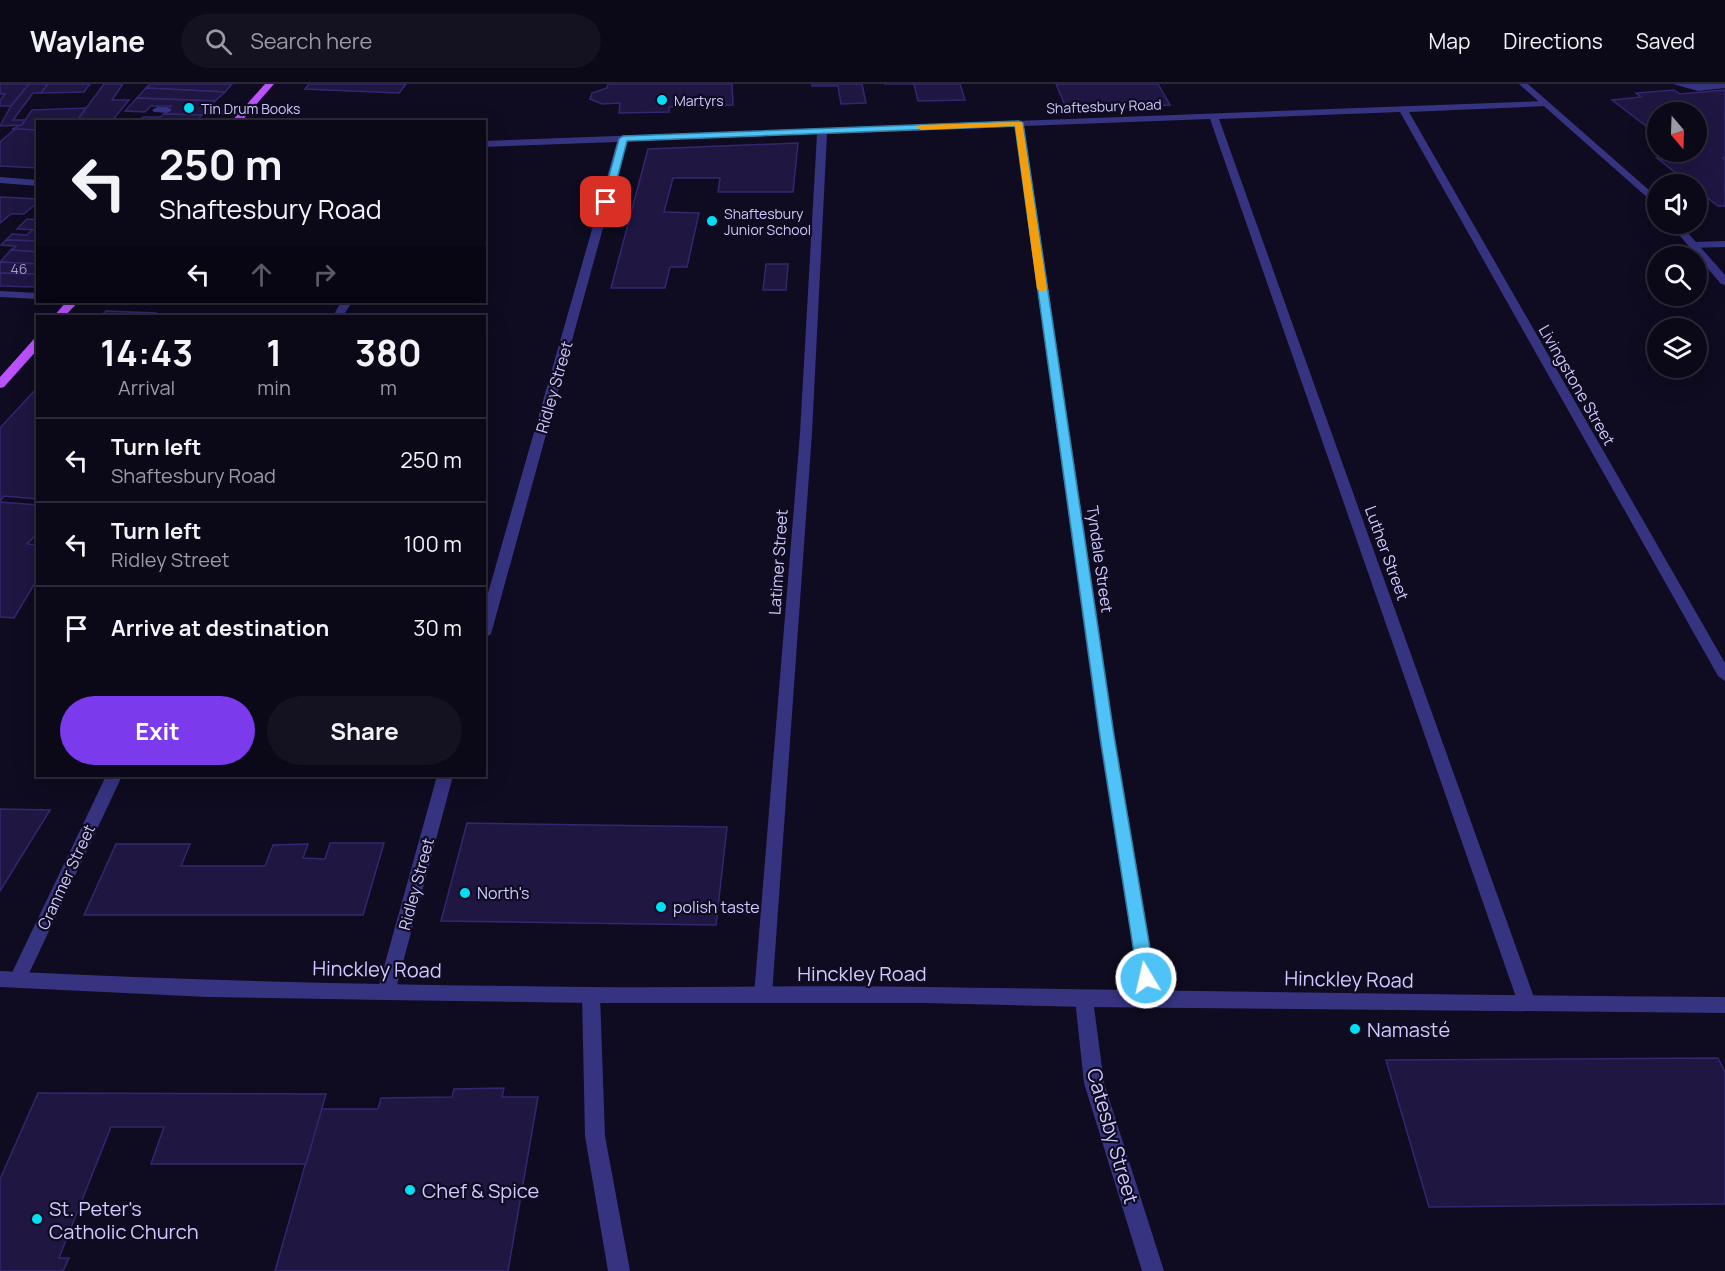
<!DOCTYPE html>
<meta charset="utf-8">
<style>
body{margin:0;font-family:Manrope,sans-serif;background:#141121;color:#f1f3f6;height:100vh;display:flex;flex-direction:column;font-size:22px;white-space:nowrap}
*{box-sizing:border-box;margin:0}
p{font-size:20px;color:#9a9aa2}
.icon{flex:none;width:33px;height:33px;fill:none;stroke:currentColor;stroke-width:2;stroke-linecap:round;stroke-linejoin:round}
.map{position:relative;flex:1;overflow:hidden}
.panel{position:absolute;left:36px;top:231px;width:450px;height:462px;display:flex;flex-direction:column;background:#0b0818;border-radius:0px;box-shadow:0 6px 24px #0002,0 0 0 2px #2b2937}
.panel>*{flex:none}
.guide{position:absolute;left:36px;top:36px;width:450px;height:183px;border-radius:0px;box-shadow:0 6px 24px #0002,0 0 0 2px #2b2937;background:#0b0818;color:#f1f3f6;overflow:hidden}
.needle{width:39px;rotate:161deg}
.controls{position:absolute;left:1647px;top:18px;display:grid;gap:12px}
.controls a{display:grid;place-items:center;width:60px;height:60px;border-radius:50%;background:#0b0818;box-shadow:0 6px 24px #0002,0 0 0 2px #2b2937;font-size:30px}
.pin{position:absolute;display:grid;place-items:center;width:51px;height:51px;color:#fff;margin:-26px;border-radius:12px;box-shadow:0 3px 9px #0006}
.me{position:absolute;width:66px;margin:-33px;rotate:351deg;stroke-linejoin:round;filter:drop-shadow(0 0 4px #0008)}
.turn{display:flex;align-items:center;gap:21px;height:126px;padding:0 24px;font-size:27px}
.turn .icon{width:78px;height:78px;stroke-width:2.5}
.turn b{display:block;font-size:42px;line-height:51px}
.lanes{display:flex;align-items:center;height:57px;padding:0 24px;background:#0003;justify-content:center;gap:30px;direction:ltr}
.lanes .off{opacity:.35}
.eta{display:flex;justify-content:space-evenly;align-items:center;height:102px;text-align:center}
.eta b{font-size:36px;font-weight:700;line-height:42px}
.button{display:flex;gap:12px;margin-top:auto;padding:12px 24px}
.button a{flex:1;height:69px;border-radius:36px;background:#7c3aed;color:#fff;font-size:24px;font-weight:700;line-height:69px;text-align:center}
.button a+a{background:#141121;color:#f1f3f6}
ul{padding:0;list-style:none}
li{display:flex;align-items:center;gap:18px;height:84px;padding:0 24px;border-top:2px solid #2b2937}
li div{flex:1}
li b{display:block;font-size:22px}
li em{font-style:normal}
header{display:flex;align-items:center;gap:36px;box-sizing:border-box;height:84px;padding:0 30px;background:#0b0818;border-bottom:2px solid #2b2937}
header strong{font-size:28px}
nav{display:flex;gap:33px;margin-inline-start:auto;font-size:21px}
.search{width:420px;height:54px;background:#141121;display:flex;align-items:center;gap:15px;box-sizing:border-box;padding:0 21px;border-radius:33px;color:#9a9aa2;font-size:22px}
.map>svg:first-child{display:block}
.building{fill:#1f1642;stroke:#34276f;stroke-width:1.5}
.lines{fill:none;stroke-linecap:round;stroke-linejoin:round}
.service{fill:#363381;fill-rule:evenodd}
.minor{fill:#363381;fill-rule:evenodd}
.tertiary{fill:#363381;fill-rule:evenodd}
.primary{fill:#bc51ff;fill-rule:evenodd}
.route{fill:#4fc3f7;stroke:#337fa1;stroke-width:1.5}
.slow{fill:#f59e0b}
.poi-dot{fill:#00dff5;stroke:#0f0b20;stroke-width:2}
.labels{text-anchor:middle;dominant-baseline:central;stroke-width:4.5;stroke-linejoin:round;paint-order:stroke}
.far-poi-label{font-size:14px;fill:#cfcaff;stroke:#0f0b20;text-anchor:start}
.far-street-label{font-size:14px;fill:#cfcaff;stroke:#0f0b20}
.number-label{font-size:14px;fill:#a39dd0}
.street-label{font-size:16px;fill:#cfcaff;stroke:#0f0b20}
.poi-label{font-size:16px;fill:#cfcaff;stroke:#0f0b20;text-anchor:start}
.near-street-label{font-size:20px;fill:#cfcaff;stroke:#0f0b20}
.near-poi-label{font-size:20px;fill:#cfcaff;stroke:#0f0b20;text-anchor:start}
</style>
<header>
<strong>Waylane</strong>
<div class="search"><svg class="icon" aria-label="search" viewBox="0 0 24 24"><circle cx="10" cy="10" r="6"/><path d="M15 15l6 6"/></svg>Search here</div>
<nav><a>Map</a><a>Directions</a><a>Saved</a></nav>
</header>
<div class="map">
<svg width="1725" height="1187" viewBox="0 0 1725 1187">
<rect width="100%" height="100%" fill="#0f0b20"/>
<g class="building">
<polygon points="0,0 29,0 11,22 0,22 0,16 5,10 0,10"/>
<polygon points="29,0 48,0 41,9 33,9 13,36 25,36 22,41 0,42 11,22"/>
<polygon points="48,0 90,0 84,8 41,9"/>
<polygon points="104,0 123,0 112,16 129,16 111,38 76,38"/>
<polygon points="150,0 232,0 225,8 146,4"/>
<polygon points="309,0 406,0 399,9 305,5"/>
<polygon points="608,0 732,0 733,21 669,23 669,28 619,29 620,19 602,20 590,15 592,9 607,4"/>
<polygon points="812,0 862,0 866,19 841,20 838,2 812,2"/>
<polygon points="884,0 960,0 965,16 918,17 914,0"/>
<polygon points="1056,0 1158,0 1170,21 1067,26"/>
<polygon points="146,4 225,8 215,17 137,14"/>
<polygon points="1674,6 1680,10 1725,6 1725,73 1723,74 1725,76 1725,122 1718,122 1696,105 1696,100 1690,100 1657,74 1672,73 1665,68 1696,68 1696,28 1658,28 1658,51 1612,16 1641,13 1636,9"/>
<polygon points="137,14 215,17 202,31 164,30 171,22 151,22 145,28 125,27"/>
<polygon points="86,24 76,38 38,38 38,46 12,45 22,41 32,26"/>
<polygon points="164,30 202,31 196,38 138,38 143,33 160,33"/>
<polygon points="15,45 38,46 38,84 0,82 0,58"/>
<polygon points="798,59 793,108 718,108 720,94 673,94 664,128 699,129 687,183 670,183 665,204 611,204 648,65"/>
<polygon points="0,113 38,115 38,118 24,130 11,130 0,139"/>
<polygon points="27,135 38,136 38,146 17,145"/>
<polygon points="32,146 38,146 38,157 6,156 12,150 27,151"/>
<polygon points="6,156 38,157 38,168 11,166 16,162 1,161"/>
<polygon points="11,166 38,168 38,180 0,178"/>
<polygon points="0,178 38,180 38,190 0,189"/>
<polygon points="766,180 788,180 786,206 763,206"/>
<polygon points="0,189 38,190 38,199 34,203 0,202"/>
<polygon points="106,227 156,229 154,232 101,232"/>
<polygon points="38,303 38,415 4,412 0,417 0,344"/>
<polygon points="0,418 38,421 38,449 27,460 38,461 38,494 14,534 0,533"/>
<polygon points="0,725 50,726 0,807"/>
<polygon points="467,739 727,743 716,841 441,837"/>
<polygon points="330,759 384,759 363,831 84,831 116,760 190,760 181,782 265,782 273,761 308,760 303,774 325,775"/>
<polygon points="1718,974 1725,988 1725,1120 1429,1123 1386,976"/>
<polygon points="504,1004 502,1013 538,1013 508,1187 275,1187 321,1025 378,1025 381,1014 452,1013 454,1005"/>
<polygon points="38,1009 326,1010 306,1080 151,1080 164,1043 111,1043 59,1174 69,1174 63,1187 0,1187 0,1095"/>
</g>
<g class="lines">
<g class="service">
<polygon points="1673,0 1725,0 1725,4 1698,7"/>
<polygon points="157,23 167,23 172,26 167,29 154,28 152,26"/>
<polygon points="205,25 243,26 248,29 243,32 202,30 202,26"/>
</g>
<g class="minor">
<polygon points="1545,17 1548,18 1548,22 1409,28 1725,579 1725,597 1718,592 1400,28 1219,35 1536,919 1533,925 1527,927 1521,925 1518,919 1210,35 1024,42 1115,653 1159,915 1156,921 1150,923 1144,921 1141,915 1099,653 1015,43 827,50 812,349 772,911 769,917 763,919 757,917 754,911 800,349 817,50 627,57 491,550 484,555 484,523 617,58 484,63 484,57"/>
<polygon points="0,93 38,96 38,102 0,99"/>
<polygon points="1725,157 1725,163 1693,164 1688,161 1693,158"/>
<polygon points="0,207 38,209 38,215 0,213"/>
<polygon points="341,218 352,218 343,232 333,232"/>
<polygon points="106,692 122,692 24,900 18,903 12,900 9,895"/>
<polygon points="437,692 453,692 395,908 392,914 386,916 380,914 377,908"/>
<polygon points="591,903 597,905 600,911 605,1052 630,1187 608,1187 585,1052 582,911 585,905"/>
<polygon points="1084,907 1090,909 1093,915 1104,999 1164,1187 1142,1187 1084,999 1075,915 1078,909"/>
</g>
<g class="tertiary">
<polygon points="1519,0 1528,0 1658,114 1658,123"/>
<polygon points="1670,140 1680,140 1725,191 1725,201 1721,200"/>
<path d="M0 887C196 897 393 901 589 903 702 904 815 901 927 903 1193 907 1459 911 1725 913V929L1084 923 925 919H591L386 916 208 913 0 903Z"/>
</g>
<g class="primary">
<polygon points="265,0 274,0 241,38 231,38"/>
<polygon points="66,218 78,218 65,232 54,232"/>
<polygon points="38,254 38,265 4,303 0,304 0,293 34,255"/>
</g>
</g>
<polygon class="route" points="1019,37 1023,39 1114,652 1155,894 1152,898 1146,901 1140,898 1138,894 1100,652 1015,42 627,57 611,118 606,121 602,118 619,55 623,52"/>
<polygon class="slow" points="1022,38 1047,205 1042,208 1037,205 1015,42 921,46 916,43 921,41"/>
<g class="poi-dot">
<circle cx="662" cy="16" r="6"/>
<circle cx="189" cy="24" r="6"/>
<circle cx="712" cy="137" r="6"/>
<circle cx="465" cy="809" r="6"/>
<circle cx="661" cy="823" r="6"/>
<circle cx="1355" cy="945" r="6"/>
<circle cx="410" cy="1106" r="6"/>
<circle cx="37" cy="1135" r="6"/>
</g>
<g class="labels">
<g class="far-poi-label">
<text x="674" y="16">Martyrs</text>
<text x="201" y="24">Tin Drum Books</text>
<text x="724" y="129">Shaftesbury<tspan x="724" dy="16">Junior School</tspan></text>
</g>
<g class="far-street-label">
<text transform="translate(1104 22) rotate(-2)">Shaftesbury Road</text>
</g>
<g class="number-label">
<text x="19" y="184">46</text>
</g>
<g class="street-label">
<text transform="translate(1577 301) rotate(60)">Livingstone Street</text>
<text transform="translate(554 303) rotate(-74)">Ridley Street</text>
<text transform="translate(1387 469) rotate(70)">Luther Street</text>
<text transform="translate(1100 475) rotate(82)">Tyndale Street</text>
<text transform="translate(778 478) rotate(-86)">Latimer Street</text>
<text transform="translate(66 793) rotate(-65)">Cranmer Street</text>
<text transform="translate(416 800) rotate(-75)">Ridley Street</text>
</g>
<g class="poi-label">
<text x="477" y="809">North's</text>
<text x="673" y="823">polish taste</text>
</g>
<g class="near-street-label">
<text transform="translate(377 885) rotate(1)">Hinckley Road</text>
<text x="862" y="889">Hinckley Road</text>
<text transform="translate(1349 895) rotate(1)">Hinckley Road</text>
<text transform="translate(1113 1052) rotate(74)">Catesby Street</text>
</g>
<g class="near-poi-label">
<text x="1367" y="945">Namasté</text>
<text x="422" y="1106">Chef &amp; Spice</text>
<text x="49" y="1124">St. Peter's<tspan x="49" dy="23">Catholic Church</tspan></text>
</g>
</g>
</svg>
<div class="controls">
<a><svg class="needle" viewBox="-14 -14 28 28"><path d="M0-13l5 13h-10z" fill="#e53935"/><path d="M0 13l5-13h-10z" fill="#9a9aa2"/></svg></a>
<a><svg class="icon" aria-label="sound" viewBox="0 0 24 24"><path d="M4 9h4l5-4v14l-5-4H4zM17 9q2 3 0 6"/></svg></a>
<a><svg class="icon" aria-label="search" viewBox="0 0 24 24"><circle cx="10" cy="10" r="6"/><path d="M15 15l6 6"/></svg></a>
<a><svg class="icon" aria-label="layers" viewBox="0 0 24 24"><path d="M12 4l9 5-9 5-9-5zM3 14l9 5 9-5"/></svg></a>
</div>
<div class="pin" style="left:606px;top:118px;background:#d93025"><svg class="icon" aria-label="arrive" viewBox="0 0 24 24"><path d="M6 21V4h12l-3 4 3 4H6"/></svg></div>
<svg class="me" style="left:1146px;top:894px" viewBox="-20 -20 40 40"><circle r="17" fill="#4fc3f7" stroke="#fff" stroke-width="3"/><path d="M0-11L8 9 0 5-8 9z" fill="#fff"/></svg>
<div class="guide">
<div class="turn"><svg class="icon" aria-label="left" viewBox="0 0 24 24"><path d="M17 20v-9H6M10 6l-5 5 5 5"/></svg><div><b>250 m</b>Shaftesbury Road</div></div>
<div class="lanes"><svg class="icon" aria-label="left" viewBox="0 0 24 24"><path d="M17 20v-9H6M10 6l-5 5 5 5"/></svg><svg class="icon off" aria-label="ahead" viewBox="0 0 24 24"><path d="M12 20V5M6 11l6-6 6 6"/></svg><svg class="icon off" aria-label="right" viewBox="0 0 24 24"><path d="M7 20v-9h11M14 6l5 5-5 5"/></svg></div>
</div>
<section class="panel">
<div class="eta">
<div><b>14:43</b><p>Arrival</p></div>
<div><b>1</b><p>min</p></div>
<div><b>380</b><p>m</p></div>
</div>
<ul>
<li><svg class="icon" aria-label="left" viewBox="0 0 24 24"><path d="M17 20v-9H6M10 6l-5 5 5 5"/></svg><div><b>Turn left</b><p>Shaftesbury Road</p></div><em>250 m</em></li>
<li><svg class="icon" aria-label="left" viewBox="0 0 24 24"><path d="M17 20v-9H6M10 6l-5 5 5 5"/></svg><div><b>Turn left</b><p>Ridley Street</p></div><em>100 m</em></li>
<li><svg class="icon" aria-label="arrive" viewBox="0 0 24 24"><path d="M6 21V4h12l-3 4 3 4H6"/></svg><div><b>Arrive at destination</b></div><em>30 m</em></li>
</ul>
<div class="button"><a>Exit</a><a>Share</a></div>
</section>
</div>
